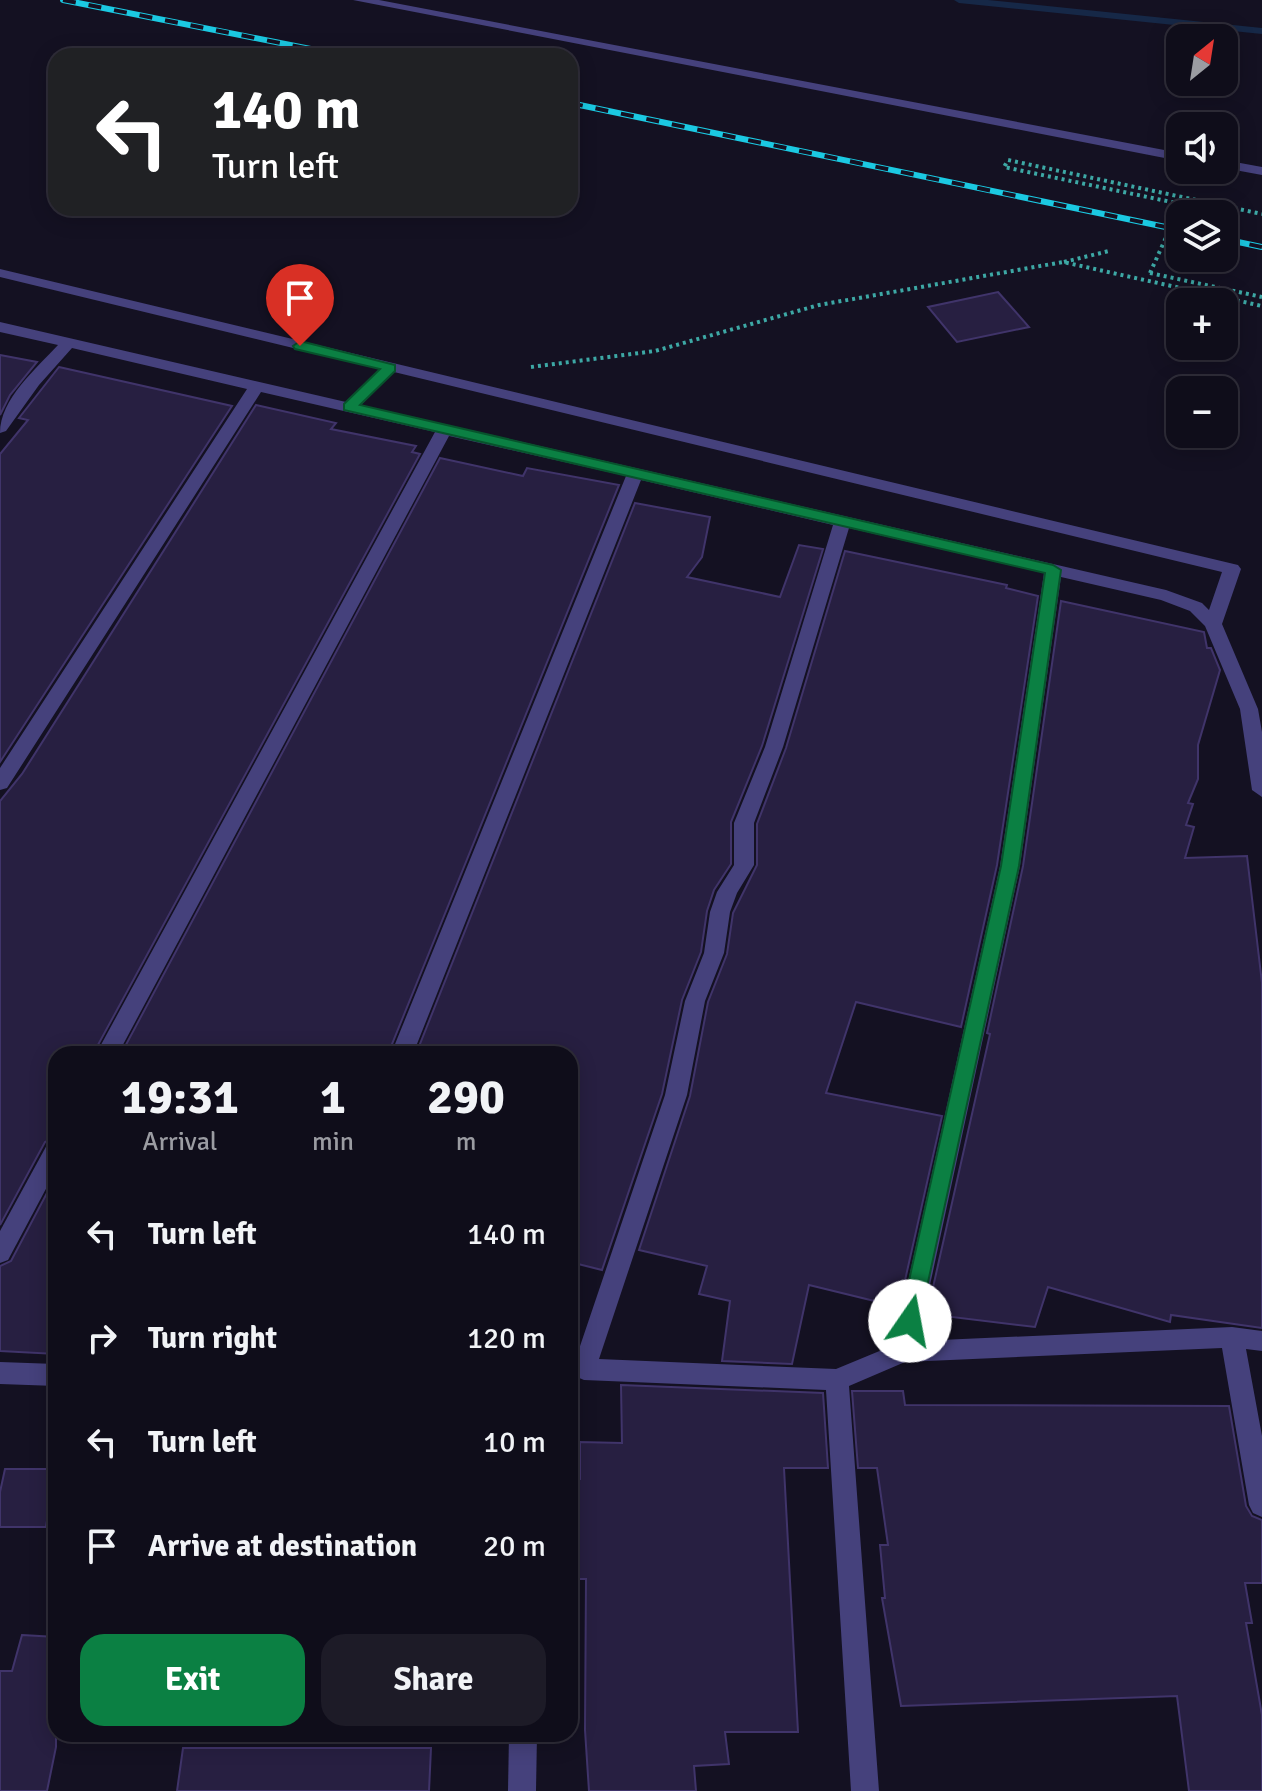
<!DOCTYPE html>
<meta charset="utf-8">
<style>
body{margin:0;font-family:Signika,sans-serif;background:#1d1b27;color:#f1f3f6;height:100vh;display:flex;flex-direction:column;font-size:30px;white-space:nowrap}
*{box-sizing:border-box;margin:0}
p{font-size:26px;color:#9b9ca2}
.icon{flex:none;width:44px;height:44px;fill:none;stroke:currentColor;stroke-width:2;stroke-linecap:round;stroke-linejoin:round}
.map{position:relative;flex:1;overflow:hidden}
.panel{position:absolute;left:48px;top:1046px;width:530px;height:696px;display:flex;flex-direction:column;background:#0f0d1a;border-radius:24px;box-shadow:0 4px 20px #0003,0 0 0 2px #2f2d39}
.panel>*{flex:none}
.banner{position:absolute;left:48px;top:48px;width:530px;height:168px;border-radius:24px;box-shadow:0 4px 20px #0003,0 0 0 2px #2f2d39;background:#202124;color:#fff;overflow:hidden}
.needle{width:52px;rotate:30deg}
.buttons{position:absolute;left:1166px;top:24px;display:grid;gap:16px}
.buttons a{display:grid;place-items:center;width:72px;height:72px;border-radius:16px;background:#0f0d1a;box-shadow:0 4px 20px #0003,0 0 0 2px #2f2d39;font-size:40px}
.pin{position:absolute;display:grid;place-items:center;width:68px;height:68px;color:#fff;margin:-82px -34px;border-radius:50% 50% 50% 0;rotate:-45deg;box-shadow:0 0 8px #0007}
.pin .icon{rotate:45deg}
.me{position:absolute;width:88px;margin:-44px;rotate:12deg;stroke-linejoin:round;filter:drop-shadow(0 0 6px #0008)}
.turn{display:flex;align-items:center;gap:28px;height:168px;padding:0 32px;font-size:36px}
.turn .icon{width:104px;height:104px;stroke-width:2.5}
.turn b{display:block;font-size:56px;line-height:68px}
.eta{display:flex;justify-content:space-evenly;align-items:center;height:136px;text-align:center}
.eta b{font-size:48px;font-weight:700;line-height:56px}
.button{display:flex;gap:16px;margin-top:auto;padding:16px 32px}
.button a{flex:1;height:92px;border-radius:24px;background:#0b8043;color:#fff;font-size:32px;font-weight:700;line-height:92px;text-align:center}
.button a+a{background:#1d1b27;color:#f1f3f6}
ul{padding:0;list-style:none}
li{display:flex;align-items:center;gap:24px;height:104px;padding:0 32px}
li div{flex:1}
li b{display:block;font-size:30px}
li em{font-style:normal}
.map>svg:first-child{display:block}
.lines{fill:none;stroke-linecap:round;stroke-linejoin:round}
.stream{fill:#162847;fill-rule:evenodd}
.building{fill:#271f41;stroke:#40346a;stroke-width:2}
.path{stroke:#3da8a5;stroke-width:4;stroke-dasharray:3 4;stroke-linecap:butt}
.service{fill:#45417c;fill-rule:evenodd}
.minor{fill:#45417c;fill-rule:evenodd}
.rail-casing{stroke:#1bc9e2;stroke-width:6}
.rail{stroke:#141122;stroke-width:4;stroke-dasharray:13;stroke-linecap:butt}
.path-bridge{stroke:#3da8a5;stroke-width:4;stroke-dasharray:3 4;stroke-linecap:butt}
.route{fill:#0b8043;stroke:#07532c;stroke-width:2}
</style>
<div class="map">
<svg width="1262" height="1791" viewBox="0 0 1262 1791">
<rect width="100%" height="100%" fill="#141122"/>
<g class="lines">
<polygon class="stream" points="954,0 988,0 1262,28 1262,34 959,3"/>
</g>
<g class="building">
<polygon points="998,292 1029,327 957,342 928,307"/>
<polygon points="0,355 37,362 10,395 0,415"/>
<polygon points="59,367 232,406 0,762 0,454 28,420 19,418"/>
<polygon points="256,405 336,423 331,429 416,446 412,452 420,454 93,1054 56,1054 56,1137 45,1142 0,1225 0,801 22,774"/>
<polygon points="440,458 523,476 527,468 619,485 388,1054 121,1054"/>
<polygon points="635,503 710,517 702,557 687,577 780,597 799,545 823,549 762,746 731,822 731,864 714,890 707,911 701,952 682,1000 662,1094 602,1270 570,1262 570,1054 416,1054"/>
<polygon points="845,551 1007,585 1006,588 1038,596 997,865 961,1027 856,1002 826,1093 942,1116 899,1307 809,1285 792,1364 722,1361 730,1301 699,1294 707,1266 639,1250 690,1096 708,1002 727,954 733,913 757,865 757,824 786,748"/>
<polygon points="1061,601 1204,632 1207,648 1211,648 1220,670 1198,745 1198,779 1188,803 1193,804 1186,825 1194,827 1185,858 1247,856 1262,983 1262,1328 1171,1315 1170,1322 1048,1287 1035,1327 927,1314 990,1034 987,1033 1023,866"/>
<polygon points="56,1176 56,1354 0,1351 0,1266 11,1261"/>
<polygon points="621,1385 823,1393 828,1468 784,1468 798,1732 725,1732 729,1764 694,1766 696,1791 589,1791 585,1730 586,1579 570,1579 570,1478 580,1479 580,1442 622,1443"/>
<polygon points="852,1391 903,1391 905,1405 1229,1406 1246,1506 1252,1516 1262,1520 1262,1583 1245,1583 1252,1623 1246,1623 1262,1715 1262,1791 1189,1791 1177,1696 901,1706 882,1598 885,1598 880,1545 888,1545 877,1468 858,1468"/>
<polygon points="5,1469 56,1469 56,1514 48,1514 46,1527 0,1527 0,1492"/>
<polygon points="22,1635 56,1637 56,1747 47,1791 0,1791 0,1671 12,1671"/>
<polygon points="183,1748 431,1748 429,1791 177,1791"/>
</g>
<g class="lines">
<g class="path">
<polyline points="1181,204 1004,167 1008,160 1262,214"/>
<polyline points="1064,262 1109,251"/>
<polyline points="1150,273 1262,297"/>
<polyline points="531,367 655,351 819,305 1063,262 1262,306"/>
</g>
<g class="service">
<polygon points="353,0 379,0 1180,153 1180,161"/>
<polygon points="1224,160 1262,167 1262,175 1224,168"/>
</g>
<g class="minor">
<path d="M0 269 1238 565 1241 569 1222 624 1258 709 1262 732V797L1252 790 1240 709 1205 626 1190 611 1161 600 1061 577 1020 866 918 1341 1232 1327 1262 1331V1351L1246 1349 1262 1436V1517L1253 1513 1249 1505 1222 1348 905 1362 849 1386 879 1791H851L826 1390 584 1380 570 1374V1353L577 1355 665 1095 685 1001 704 953 710 912 717 892 734 865V823L765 747 833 525 641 480 413 1054H391L626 476 449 436 118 1054H96L435 432 261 392 7 788 0 790V768L247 389 72 348 39 385 6 431 0 433C0 399 36 369 58 345L0 332V322L346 402 380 369 0 277ZM394 372 1222 572 1209 610 1202 603 1166 590 361 405ZM849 528 1044 573 1000 866 894 1345 836 1369 599 1359 687 1095 705 1001 724 953 730 912 737 893 754 865V823L783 747Z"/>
<polygon points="56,1140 56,1170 8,1260 0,1263 0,1231 48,1143"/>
<polygon points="0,1362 56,1364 56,1386 0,1384"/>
<polygon points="509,1734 537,1734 536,1791 508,1791"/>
</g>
<defs>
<g id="rail">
<polyline points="63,0 346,56"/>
<polyline points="570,103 1180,230"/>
<polyline points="1224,239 1262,247"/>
</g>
</defs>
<use href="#rail" class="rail-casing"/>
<use href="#rail" class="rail"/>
<polyline class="path-bridge" points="1150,273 1181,204"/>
</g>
<polygon class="route" points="300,341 395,365 395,371 360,405 1053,565 1061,570 1019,866 918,1328 903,1328 900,1321 1001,866 1045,573 344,410 344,404 380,369 295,349 293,346"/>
</svg>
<div class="buttons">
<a><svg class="needle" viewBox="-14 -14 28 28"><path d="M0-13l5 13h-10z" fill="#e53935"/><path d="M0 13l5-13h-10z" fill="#9b9ca2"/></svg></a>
<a><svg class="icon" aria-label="sound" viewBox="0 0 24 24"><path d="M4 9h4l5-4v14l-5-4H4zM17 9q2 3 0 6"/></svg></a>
<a><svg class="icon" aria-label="layers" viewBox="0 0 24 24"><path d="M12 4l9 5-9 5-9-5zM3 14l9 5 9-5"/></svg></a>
<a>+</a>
<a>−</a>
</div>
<div class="pin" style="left:300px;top:346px;background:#d93025"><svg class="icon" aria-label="arrive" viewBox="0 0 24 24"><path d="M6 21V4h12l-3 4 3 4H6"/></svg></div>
<svg class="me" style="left:910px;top:1321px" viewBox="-20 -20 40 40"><circle r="19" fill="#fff"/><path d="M0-13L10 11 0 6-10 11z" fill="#0b8043"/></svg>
<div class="banner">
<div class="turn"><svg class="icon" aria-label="left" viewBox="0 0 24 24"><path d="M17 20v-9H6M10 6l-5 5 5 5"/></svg><div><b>140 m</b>Turn left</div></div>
</div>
<section class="panel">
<div class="eta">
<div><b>19:31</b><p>Arrival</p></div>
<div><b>1</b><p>min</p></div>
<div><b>290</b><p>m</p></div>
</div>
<ul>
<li><svg class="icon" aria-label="left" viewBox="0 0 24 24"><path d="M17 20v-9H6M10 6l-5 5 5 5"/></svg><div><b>Turn left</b></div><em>140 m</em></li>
<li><svg class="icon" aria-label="right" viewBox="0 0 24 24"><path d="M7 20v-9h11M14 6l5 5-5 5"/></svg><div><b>Turn right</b></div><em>120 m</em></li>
<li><svg class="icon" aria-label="left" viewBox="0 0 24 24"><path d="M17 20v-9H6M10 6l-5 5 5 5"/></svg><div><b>Turn left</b></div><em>10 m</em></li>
<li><svg class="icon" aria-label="arrive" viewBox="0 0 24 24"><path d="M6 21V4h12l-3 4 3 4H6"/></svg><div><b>Arrive at destination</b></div><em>20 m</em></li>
</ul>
<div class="button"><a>Exit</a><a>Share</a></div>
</section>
</div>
